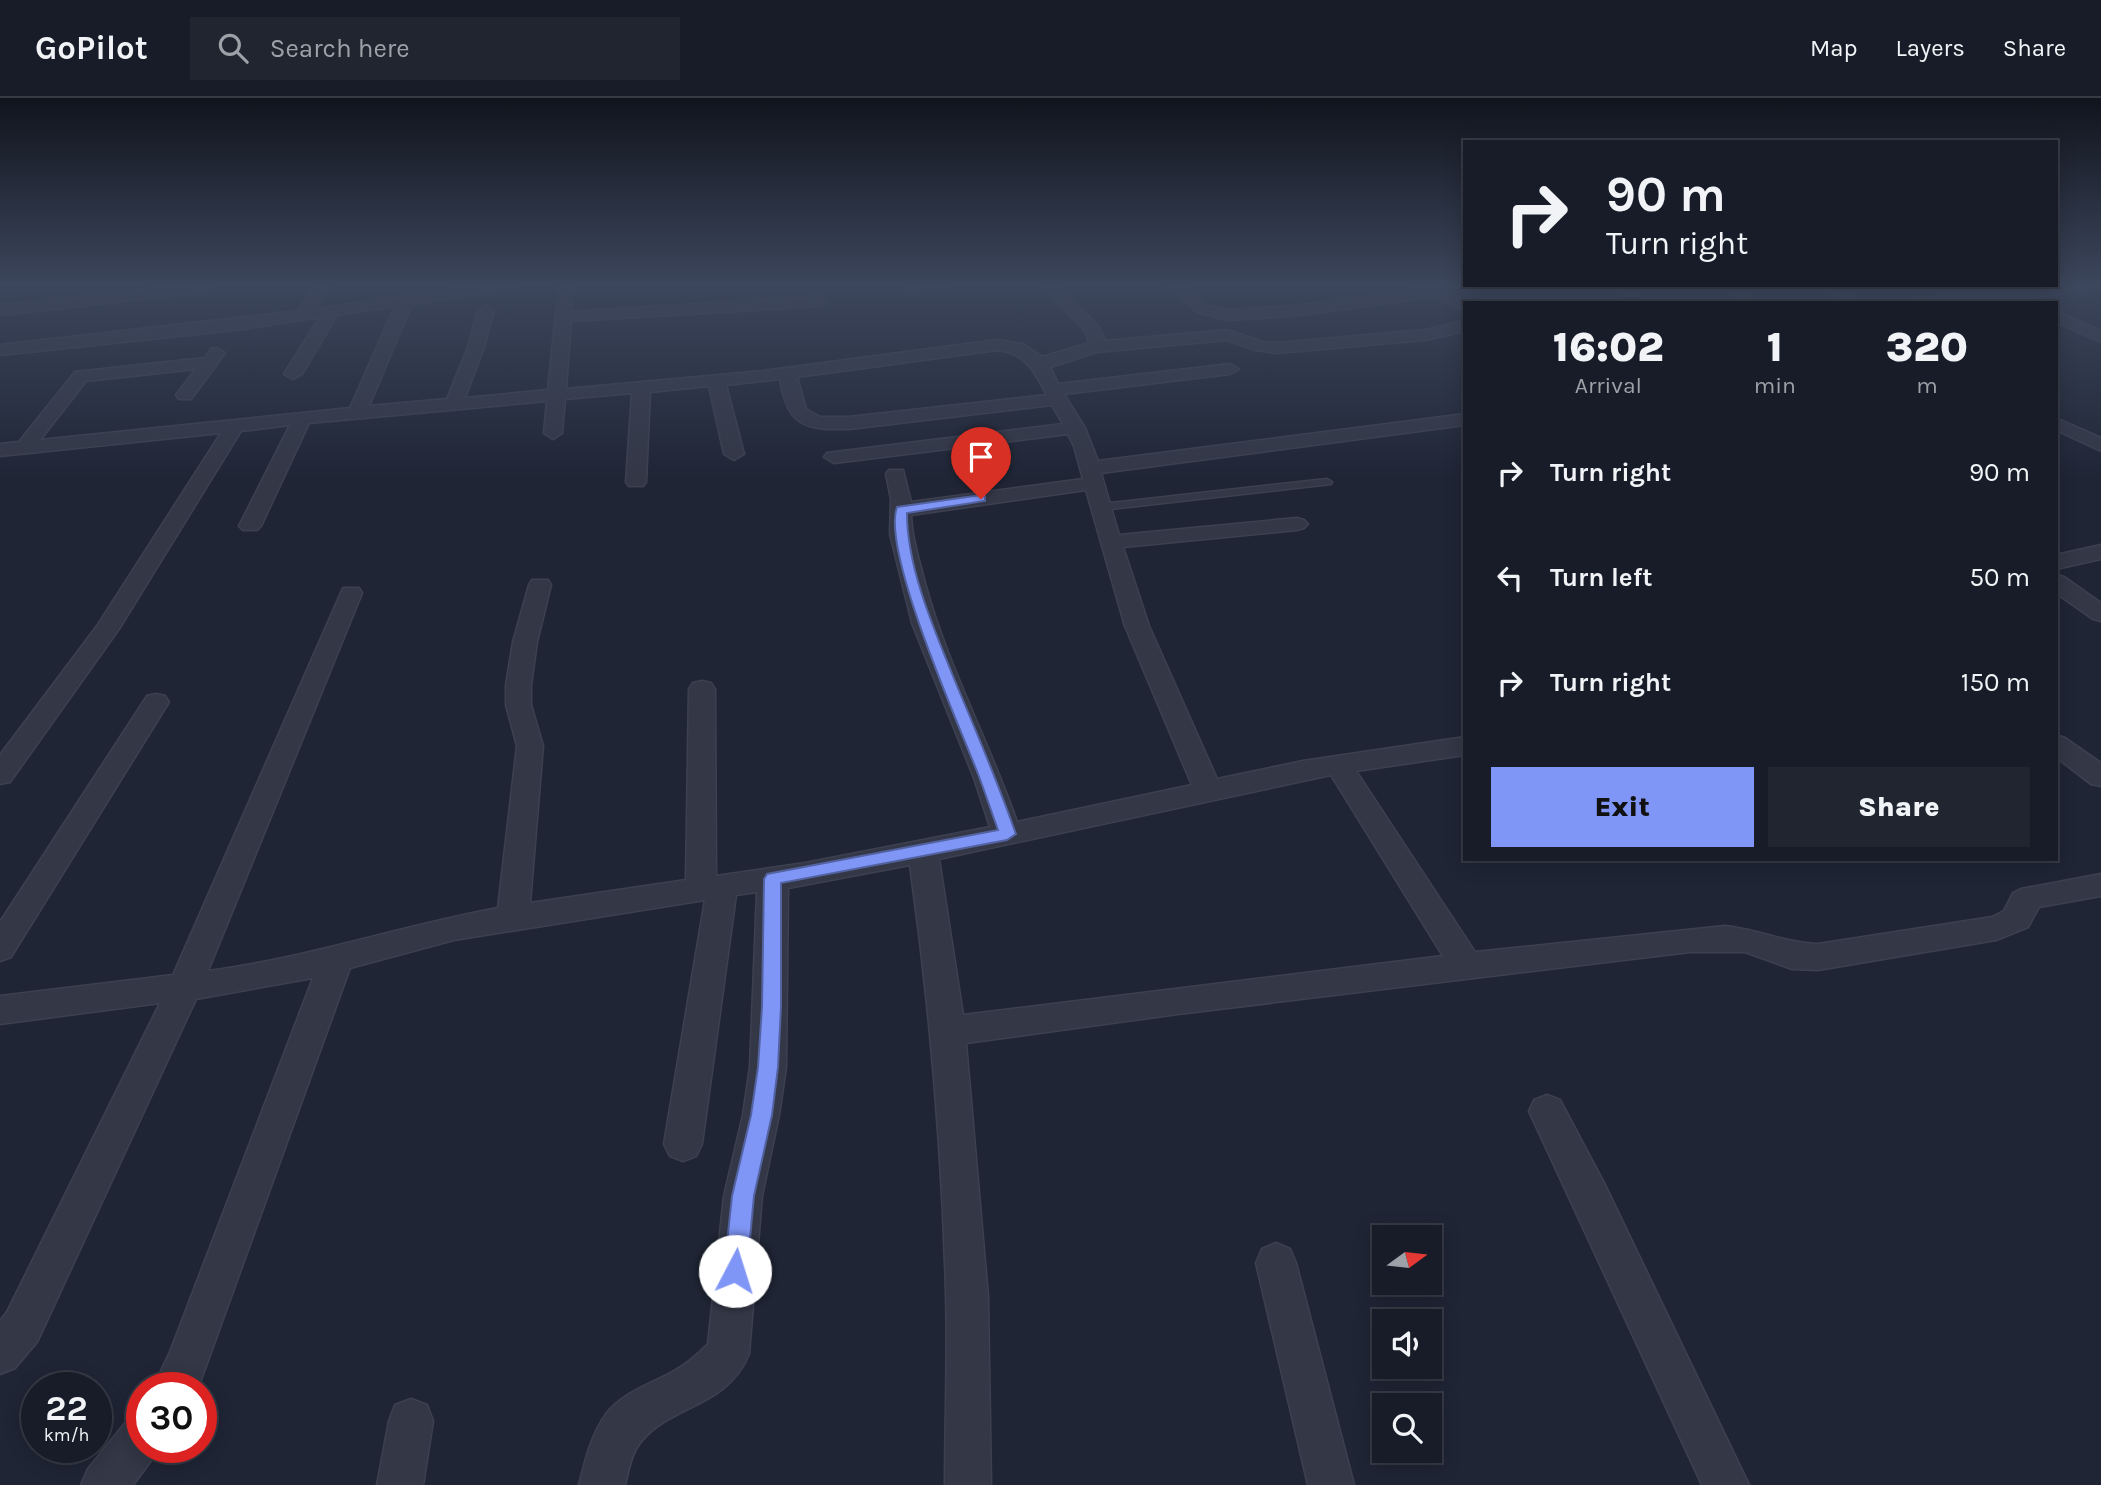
<!DOCTYPE html>
<style>
body{margin:0;font-family:Karla,sans-serif;background:#202530;color:#f1f3f6;height:100vh;display:flex;flex-direction:column;font-size:26px;white-space:nowrap}
*{box-sizing:border-box;margin:0}
p{font-size:23px;color:#9ea1a8}
.icon{flex:none;width:38px;height:38px;fill:none;stroke:currentColor;stroke-width:2;stroke-linecap:round;stroke-linejoin:round}
.map{position:relative;flex:1;overflow:hidden}
.side{position:absolute;left:1463px;top:203px;width:595px;height:560px;display:flex;flex-direction:column;background:#171c28;border-radius:0px;box-shadow:0 4px 18px #0003,0 0 0 2px #363a45}
.side>*{flex:none}
.hud{position:absolute;left:1463px;top:42px;width:595px;height:147px;border-radius:0px;box-shadow:0 4px 18px #0003,0 0 0 2px #363a45;background:#171c28;color:#f1f3f6;overflow:hidden}
.needle{width:46px;rotate:75deg}
.fabs{position:absolute;left:1372px;top:1127px;display:grid;gap:14px}
.fabs a{display:grid;place-items:center;width:70px;height:70px;border-radius:0px;background:#171c28;box-shadow:0 4px 18px #0003,0 0 0 2px #363a45;font-size:35px}
.speed{position:absolute;left:21px;top:1274px;display:flex;gap:14px;font-size:35px;font-weight:700;text-align:center}
.speed>*{display:grid;place-content:center;width:91px;height:91px;border-radius:50%;background:#171c28;box-shadow:0 4px 18px #0003,0 0 0 2px #363a45;line-height:1}
.speed small{font-size:18px;font-weight:400}
.speed .limit{border:10px solid #d22;background:#fff;color:#111}
.pin{position:absolute;display:grid;place-items:center;width:60px;height:60px;color:#fff;margin:-72px -30px;border-radius:50% 50% 50% 0;rotate:-45deg;box-shadow:0 0 7px #0007}
.pin .icon{rotate:45deg}
.me{position:absolute;width:77px;margin:-38px;rotate:5deg;stroke-linejoin:round;filter:drop-shadow(0 0 5px #0008)}
.turn{display:flex;align-items:center;gap:24px;height:147px;padding:0 28px;font-size:32px}
.turn .icon{width:91px;height:91px;stroke-width:2.5}
.turn b{display:block;font-size:49px;line-height:60px}
.eta{display:flex;justify-content:space-evenly;align-items:center;height:119px;text-align:center}
.eta b{font-size:42px;font-weight:800;line-height:49px}
.action{display:flex;gap:14px;margin-top:auto;padding:14px 28px}
.action a{flex:1;height:80px;border-radius:0px;background:#7f96f6;color:#111;font-size:28px;font-weight:800;line-height:80px;text-align:center}
.action a+a{background:#202530;color:#f1f3f6}
ul{padding:0;list-style:none}
li{display:flex;align-items:center;gap:21px;height:105px;padding:0 28px}
li div{flex:1}
li b{display:block;font-size:26px}
li em{font-style:normal}
header{display:flex;align-items:center;gap:42px;box-sizing:border-box;height:98px;padding:0 35px;background:#171c28;border-bottom:2px solid #363a45}
header strong{font-size:33px}
nav{display:flex;gap:38px;margin-inline-start:auto;font-size:24px}
.search{width:490px;height:63px;background:#202530;display:flex;align-items:center;gap:18px;box-sizing:border-box;padding:0 24px;border-radius:0px;color:#9ea1a8;font-size:26px}
.map>svg:first-child{display:block}
.lines{fill:none;stroke-linecap:round;stroke-linejoin:round}
.service-casing{stroke:#3c4050;stroke-width:3}
.minor-casing{stroke:#3c4050;stroke-width:3}
.service{fill:#333746;fill-rule:evenodd}
.minor{fill:#333746;fill-rule:evenodd}
.route{fill:#7f96f6;stroke:#5362a0;stroke-width:2}
</style>
<header>
<strong>GoPilot</strong>
<div class="search"><svg class="icon" aria-label="search" viewBox="0 0 24 24"><circle cx="10" cy="10" r="6"/><path d="M15 15l6 6"/></svg>Search here</div>
<nav><a>Map</a><a>Layers</a><a>Share</a></nav>
</header>
<div class="map">
<svg width="2101" height="1387" viewBox="0 0 2101 1387">
<rect width="100%" height="100%" fill="#1f2535"/>
<g class="lines">
<defs>
<polygon id="service" points="1327,381 1332,384 1331,386 1102,412 1097,409 1102,406"/>
<g id="minor">
<polygon points="190,187 212,187 213,190 206,194 0,217 0,207"/>
<path d="M315 187H330L315 211 478 187H518L511 191 412 206 369 308 447 301 468 249 478 212 486 207 494 212 484 249 465 300 548 292 559 187H573L571 214 820 198 828 203 820 208 571 223 566 291 763 273 997 242 1023 246 1042 259 1086 246 1089 244 1085 233 1042 187H1058L1098 228 1105 243 1227 232 1263 244 1277 245 1425 232 1465 223V233L1425 242 1277 255 1255 252 1227 242 1097 254 1050 269 1058 286 1230 266 1239 271 1230 276 1064 296 1085 330 1098 363 1465 316V327L1101 375 1119 437 1297 420 1304 422 1308 426 1304 430 1297 432 1123 449 1149 528 1217 681 1303 663 1465 639V657L1356 673 1475 854 1725 828C1757 831 1785 845 1818 846L1992 819 2004 813 2013 795 2021 791 2101 776V798L2039 809 2028 829 1996 842 1818 872 1792 871 1745 854H1690L1178 916 966 945 988 1199 991 1387H945C945 1323 948 1259 946 1196 942 1052 930 909 910 767L788 790 786 969 779 1017 762 1098 749 1256C726 1313 662 1307 636 1351 630 1362 628 1375 625 1387H579C585 1363 591 1337 606 1316 623 1294 651 1286 674 1273 687 1266 697 1257 708 1246L724 1098 743 1017 750 969 757 794 736 797 702 1046 696 1058 683 1063 670 1058 664 1046 705 802 454 842 350 870 198 1290H153L170 1254 313 880 196 901 37 1244 15 1270 0 1276V1223L7 1214 160 905 0 926V898L173 877 343 490H359L362 495 208 873C307 860 400 828 498 810L517 648 506 607V587L513 544 529 487 532 482H548L551 487 537 544 531 587V607L543 648 530 805 686 782 689 591 693 585 702 583 711 585 715 591 716 778 805 765 990 729 974 680 912 525 890 436 891 401 886 376 889 372H903L911 404 1083 381 1074 348 1068 336 834 365 824 359 827 355 1063 326 1052 307 849 331C804 332 788 328 780 281L726 287 744 356 734 362 724 356 709 288 650 294 646 384 643 388H629L626 384 632 295 565 301 562 335 553 341 544 335 547 303 309 325 261 428 257 432H243L239 428 290 327 241 333 119 531 10 684 0 686V657L97 528 221 335 0 358V346L19 344 75 274 205 260 211 251 217 250 225 255 191 301H179L176 297 196 271 86 283 40 342 350 310 395 208 337 217 302 276 293 281 284 276 320 219 236 232 0 257V247L298 213ZM997 252C1026 255 1034 273 1047 297L849 319H820L806 311 797 279ZM1086 392 1125 528 1192 687 1017 724C989 643 947 567 925 485 919 462 912 440 911 417ZM1331 677 1443 858 963 917 939 761Z"/>
<polygon points="913,187 951,187 944,191 906,195 904,192 906,189"/>
<polygon points="1167,187 1183,187 1208,208 1227,212 1292,208 1418,192 1413,187 1433,187 1471,205 1465,205 1465,212 1434,199 1292,218 1227,222 1198,214"/>
<polygon points="1608,187 1627,187 1639,195 1636,198 1626,198"/>
<polygon points="1723,187 1739,187 1756,205 1740,205"/>
<polygon points="1819,187 1837,187 1864,205 1846,205"/>
<polygon points="2060,187 2101,187 2101,192 1967,205 1907,205 1914,200"/>
<polygon points="2056,213 2101,233 2101,244 2056,224"/>
<polygon points="2056,320 2101,340 2101,353 2056,332"/>
<polygon points="2101,447 2101,461 2056,471 2056,457"/>
<polygon points="2056,477 2064,479 2101,505 2101,523 2093,521 2056,495"/>
<polygon points="156,596 165,598 169,604 11,859 0,863 0,824 147,598"/>
<polygon points="2056,637 2065,640 2101,665 2101,688 2091,686 2056,659"/>
<polygon points="1547,997 1560,1002 1605,1087 1749,1387 1702,1387 1529,1013 1534,1002"/>
<polygon points="1276,1145 1290,1151 1296,1165 1354,1387 1308,1387 1256,1165 1262,1151"/>
<polygon points="411,1301 427,1307 433,1323 423,1387 377,1387 389,1323 395,1307"/>
<polygon points="142,1318 142,1349 161,1349 133,1387 81,1387 88,1371 126,1324"/>
</g>
</defs>
<use href="#service" class="service-casing"/>
<use href="#minor" class="minor-casing"/>
<use href="#service" class="service"/>
<use href="#minor" class="minor"/>
</g>
<linearGradient id="sky" x2="0" y2="1"><stop stop-color="#11141d"/><stop offset="0.49" stop-color="#3c465c"/><stop offset="1" stop-color="#3c465c" stop-opacity="0"/></linearGradient>
<rect width="2101" height="381" fill="url(#sky)"/>
<path class="route" d="M981 397 985 398V403L907 415C907 474 938 540 960 595 980 642 999 688 1016 736L1007 742 781 785V909L778 969 772 1017 754 1098 747 1173 743 1181 735 1185 727 1181 724 1173 732 1098 751 1017 758 969 762 909 764 781 767 776 998 732C991 713 985 694 978 676 959 627 881 453 897 409Z"/>
</svg>
<div class="fabs">
<a><svg class="needle" viewBox="-14 -14 28 28"><path d="M0-13l5 13h-10z" fill="#e53935"/><path d="M0 13l5-13h-10z" fill="#9ea1a8"/></svg></a>
<a><svg class="icon" aria-label="sound" viewBox="0 0 24 24"><path d="M4 9h4l5-4v14l-5-4H4zM17 9q2 3 0 6"/></svg></a>
<a><svg class="icon" aria-label="search" viewBox="0 0 24 24"><circle cx="10" cy="10" r="6"/><path d="M15 15l6 6"/></svg></a>
</div>
<div class="speed"><div>22<small>km/h</small></div><div class="limit">30</div></div>
<div class="pin" style="left:981px;top:401px;background:#d93025"><svg class="icon" aria-label="arrive" viewBox="0 0 24 24"><path d="M6 21V4h12l-3 4 3 4H6"/></svg></div>
<svg class="me" style="left:735px;top:1173px" viewBox="-20 -20 40 40"><circle r="19" fill="#fff"/><path d="M0-13L10 11 0 6-10 11z" fill="#7f96f6"/></svg>
<div class="hud">
<div class="turn"><svg class="icon" aria-label="right" viewBox="0 0 24 24"><path d="M7 20v-9h11M14 6l5 5-5 5"/></svg><div><b>90 m</b>Turn right</div></div>
</div>
<section class="side">
<div class="eta">
<div><b>16:02</b><p>Arrival</p></div>
<div><b>1</b><p>min</p></div>
<div><b>320</b><p>m</p></div>
</div>
<ul>
<li><svg class="icon" aria-label="right" viewBox="0 0 24 24"><path d="M7 20v-9h11M14 6l5 5-5 5"/></svg><div><b>Turn right</b></div><em>90 m</em></li>
<li><svg class="icon" aria-label="left" viewBox="0 0 24 24"><path d="M17 20v-9H6M10 6l-5 5 5 5"/></svg><div><b>Turn left</b></div><em>50 m</em></li>
<li><svg class="icon" aria-label="right" viewBox="0 0 24 24"><path d="M7 20v-9h11M14 6l5 5-5 5"/></svg><div><b>Turn right</b></div><em>150 m</em></li>
</ul>
<div class="action"><a>Exit</a><a>Share</a></div>
</section>
</div>
